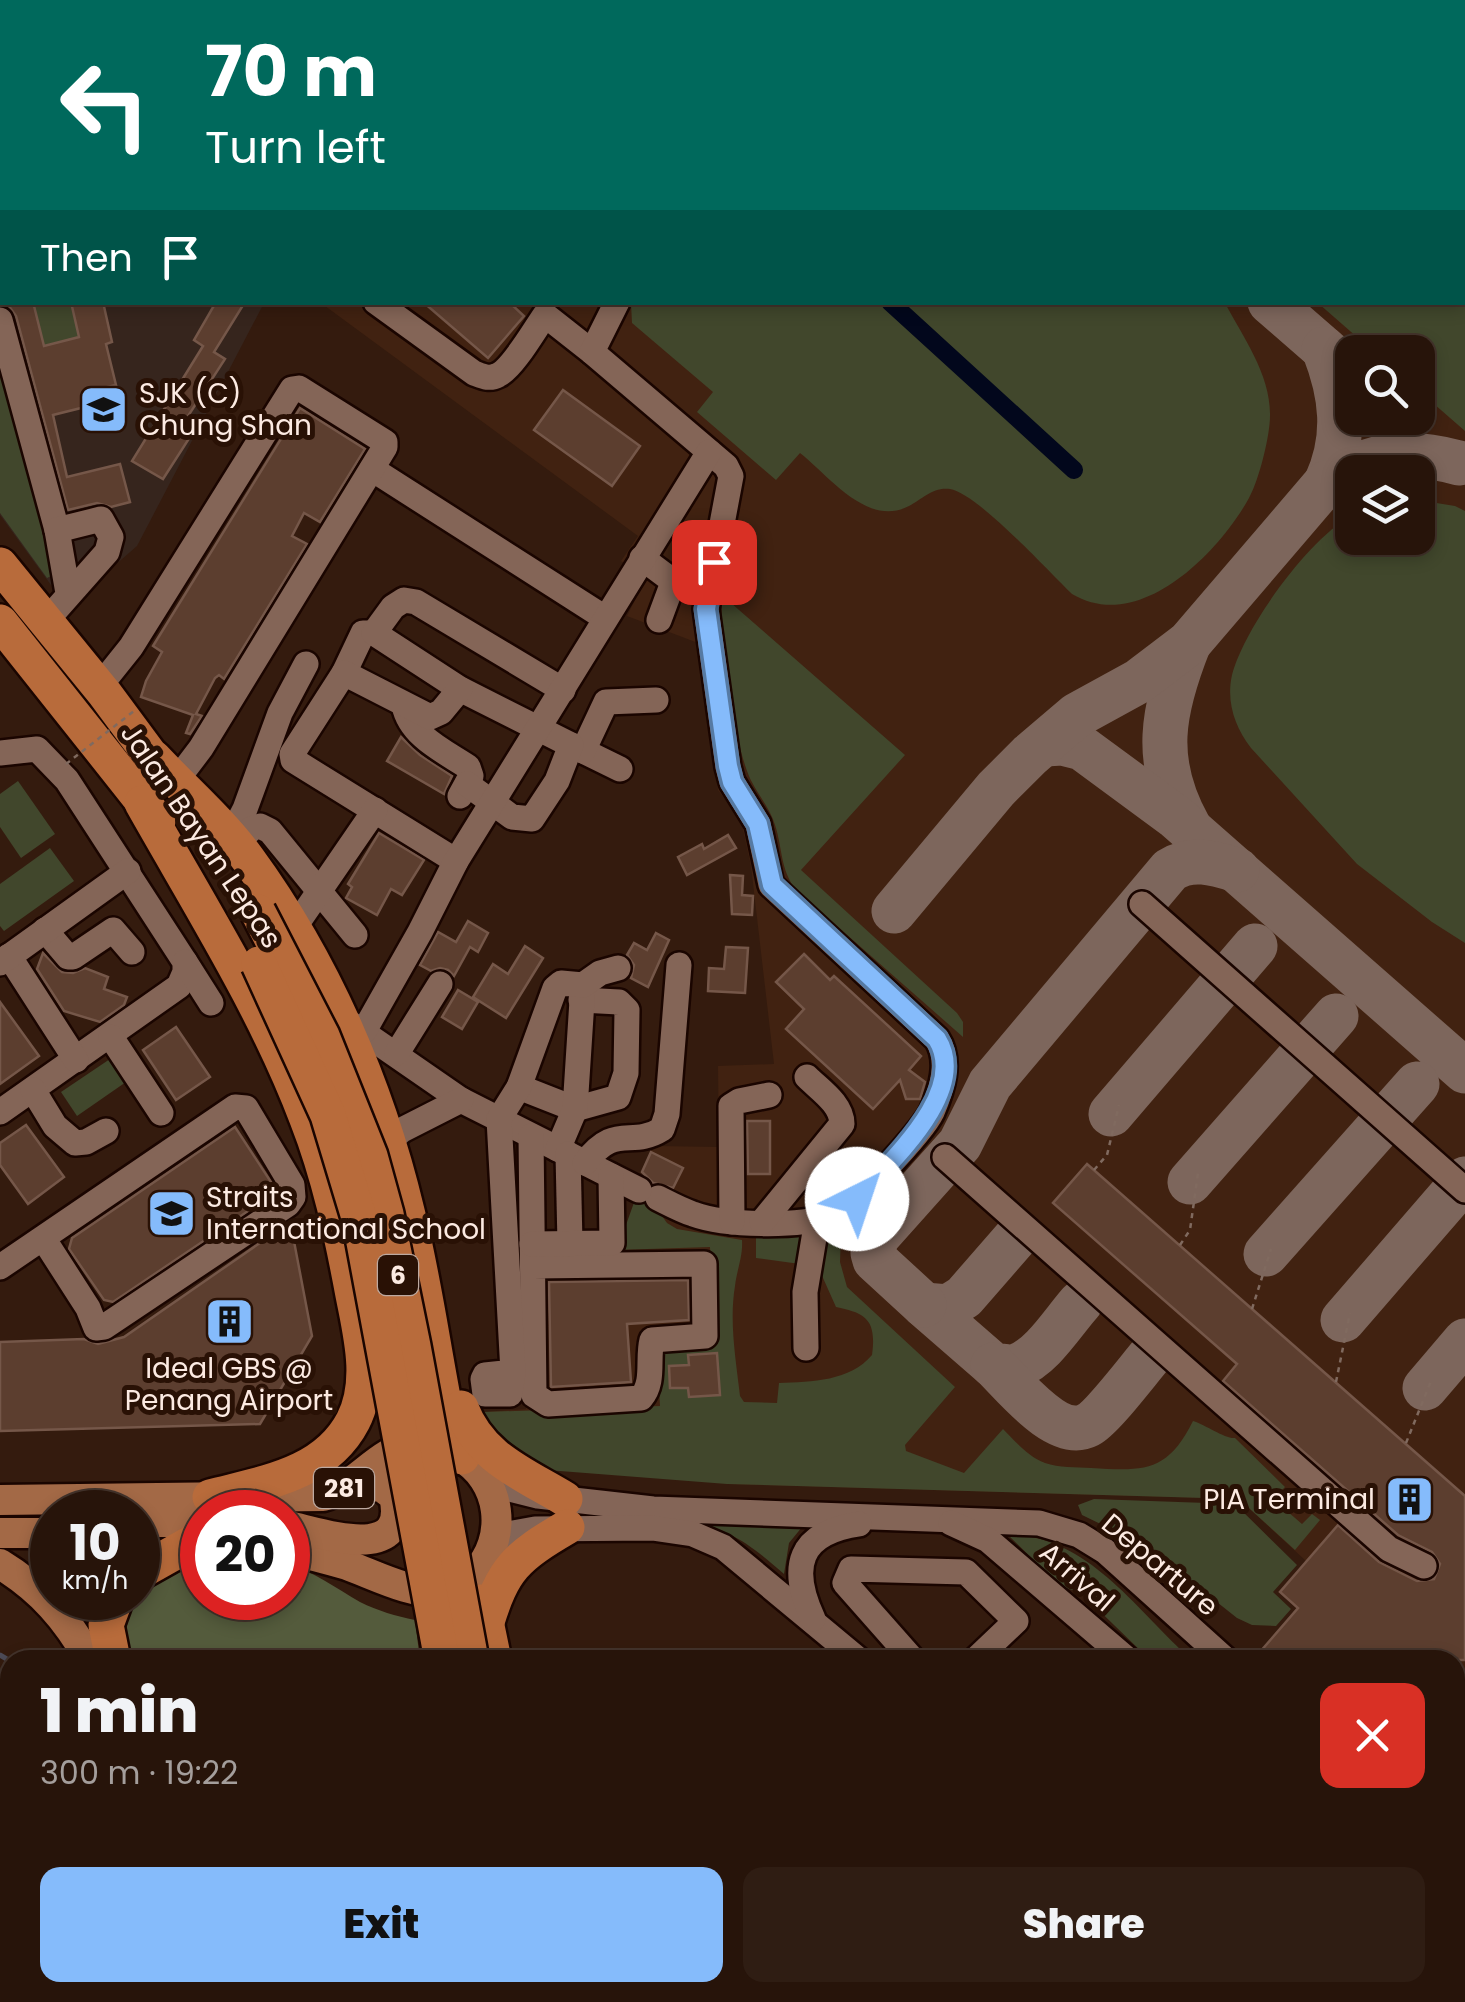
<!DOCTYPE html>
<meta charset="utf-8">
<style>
body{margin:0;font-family:Poppins,sans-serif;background:#2f1d13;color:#f1f3f6;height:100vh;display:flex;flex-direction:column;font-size:38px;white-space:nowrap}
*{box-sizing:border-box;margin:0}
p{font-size:32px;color:#a49e9c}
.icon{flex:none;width:55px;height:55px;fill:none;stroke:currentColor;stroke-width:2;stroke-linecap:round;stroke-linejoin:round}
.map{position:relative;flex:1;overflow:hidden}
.details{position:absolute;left:0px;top:1650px;width:1465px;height:352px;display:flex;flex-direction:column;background:#27140a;border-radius:30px 30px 0 0;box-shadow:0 5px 15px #0003,0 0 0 2px #43332b}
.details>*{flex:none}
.hud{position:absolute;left:0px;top:0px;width:1465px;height:305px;box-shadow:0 5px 15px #0003,0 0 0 2px #43332b;background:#00695c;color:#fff;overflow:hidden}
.fabs{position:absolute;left:1335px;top:335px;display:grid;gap:20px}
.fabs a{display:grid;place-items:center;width:100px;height:100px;border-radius:20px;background:#27140a;box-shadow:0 5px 15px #0003,0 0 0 2px #43332b;font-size:50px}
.speed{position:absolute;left:30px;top:1490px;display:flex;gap:20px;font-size:50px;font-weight:700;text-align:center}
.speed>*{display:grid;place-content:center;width:130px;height:130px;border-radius:50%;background:#27140a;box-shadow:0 5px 15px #0003,0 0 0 2px #43332b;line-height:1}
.speed small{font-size:25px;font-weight:400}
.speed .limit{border:15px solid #d22;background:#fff;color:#111}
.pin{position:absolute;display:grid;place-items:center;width:85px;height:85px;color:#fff;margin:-42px;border-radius:20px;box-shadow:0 5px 15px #0006}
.me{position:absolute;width:110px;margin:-55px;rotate:41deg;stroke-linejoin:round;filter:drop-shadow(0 0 8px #0008)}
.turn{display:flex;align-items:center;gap:35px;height:210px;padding:0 40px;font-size:45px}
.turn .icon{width:130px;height:130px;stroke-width:2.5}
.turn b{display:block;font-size:70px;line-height:85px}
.then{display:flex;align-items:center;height:95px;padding:0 40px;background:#0003;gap:20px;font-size:38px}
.round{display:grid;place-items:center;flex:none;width:105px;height:105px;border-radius:20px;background:#2f1d13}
.head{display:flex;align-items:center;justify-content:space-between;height:170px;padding:0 40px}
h1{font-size:60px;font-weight:800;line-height:75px}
.cta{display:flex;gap:20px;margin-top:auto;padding:20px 40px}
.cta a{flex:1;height:115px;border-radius:20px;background:#85bbfb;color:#111;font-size:40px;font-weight:800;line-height:115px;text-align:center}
.cta a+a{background:#2f1d13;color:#f1f3f6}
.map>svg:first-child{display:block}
.built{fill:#412211;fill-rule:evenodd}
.education{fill:#36251d}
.green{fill:#41472c}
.forest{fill:#545b3c}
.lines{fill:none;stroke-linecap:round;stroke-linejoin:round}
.stream{stroke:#4d4b57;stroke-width:5}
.canal{stroke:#02071c;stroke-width:18}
.taxiway{stroke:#7d665c;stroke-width:45}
.building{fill:#5c3e2f;stroke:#755749;stroke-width:2.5}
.minor-tunnel{stroke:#523a2e;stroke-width:25;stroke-dasharray:25 12;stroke-linecap:butt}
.minor-casing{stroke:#1a0500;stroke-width:30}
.major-casing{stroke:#1a0500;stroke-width:35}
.highway-casing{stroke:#1a0500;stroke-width:40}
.path{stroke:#806a5f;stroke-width:2.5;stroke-dasharray:5 5;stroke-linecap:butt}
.minor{stroke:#846557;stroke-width:25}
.major{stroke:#a36946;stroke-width:30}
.highway{stroke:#b86b3b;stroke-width:35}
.highway-bridge-casing{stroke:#1a0500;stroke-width:40;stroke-linecap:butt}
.path-bridge{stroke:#806a5f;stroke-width:2.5;stroke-dasharray:5 5;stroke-linecap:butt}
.highway-bridge{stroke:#b86b3b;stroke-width:35}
.route-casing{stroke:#567aa3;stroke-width:25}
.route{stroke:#85bbfb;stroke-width:18}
.labels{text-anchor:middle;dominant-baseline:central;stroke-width:10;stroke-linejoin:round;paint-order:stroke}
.shield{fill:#291105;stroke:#bda9a0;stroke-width:2.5}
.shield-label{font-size:25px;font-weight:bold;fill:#fceae2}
.poi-label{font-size:28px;fill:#fceae2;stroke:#291105;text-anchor:start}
.street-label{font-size:28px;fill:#fceae2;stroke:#291105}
</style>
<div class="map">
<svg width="1465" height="2002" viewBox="0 0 1465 2002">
<rect width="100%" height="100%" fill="#341b0e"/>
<path class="built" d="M0 0H1465V1837L1455 1828V1660H1264L1257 1655 1298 1608 1280 1592 1306 1561 1239 1499 727 1484 483 1412 526 1409 517 1255 617 1250 646 1174 642 1172 653 1146 719 1147 718 1066 774 1064 751 866 741 820 718 790 698 643 627 616 646 578 621 561 638 536 321 303 1462 302V2H2V189ZM1352 352H1418V418H1352ZM1352 472H1418V538H1352Z"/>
<polygon class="education" points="0,187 2,302 264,303 137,546 67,607 0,515"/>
<g class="green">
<polygon points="0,0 304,0 2,2 2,189"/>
<polygon points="366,0 889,0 892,2 369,2"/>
<polygon points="975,0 1465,0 1465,431 1418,390 1418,352 1374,352 1318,303 1462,302 1462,2"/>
<polygon points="33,303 71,303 79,337 44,346"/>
<path d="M631 303H1225C1243 337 1271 375 1270 416 1270 436 1259 480 1249 498 1218 554 1139 634 1072 594 1049 572 977 493 950 489 932 487 923 499 909 506 868 528 829 476 800 453L776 480 697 412 713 392 632 323Z"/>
<polygon points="0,340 53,575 47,578 0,513"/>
<path d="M1418 500 1455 506 1465 511V943L1432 922 1357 864 1251 748C1235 727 1226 702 1232 675 1245 626 1308 540 1352 515V538H1418Z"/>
<path d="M723 596 905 755 801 870 957 1013 963 1022V1037L796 890C780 869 783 850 775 825 769 805 754 791 747 771 734 736 717 631 723 596Z"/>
<polygon points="18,781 55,834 21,858 0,827 0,794"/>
<polygon points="50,848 74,881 4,931 0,926 0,884"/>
<polygon points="110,1059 126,1082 77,1116 61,1092"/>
<path d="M636 1197 655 1206 667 1223 677 1229 742 1240C743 1257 737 1269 735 1286 729 1322 736 1360 740 1396L744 1402 777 1403 779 1383C812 1382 850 1381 872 1355 877 1319 865 1313 836 1307L819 1269 822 1233 837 1232 841 1235 840 1262 847 1287 955 1387 905 1445 906 1451 964 1473 1003 1429C1015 1441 1028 1457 1045 1463 1059 1468 1076 1467 1091 1468 1144 1471 1167 1473 1193 1421 1206 1425 1225 1439 1235 1438L1285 1487 1273 1499 1302 1524 1312 1514 1320 1520 1295 1550 1239 1499 727 1484 547 1470 484 1423 483 1412 660 1406 657 1353 661 1349 714 1345 710 1247 617 1250Z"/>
<polygon points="802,1235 800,1264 756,1258 756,1237"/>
<polygon points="1094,1499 1235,1504 1297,1565 1273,1592 1291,1609 1276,1626 1252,1625 1237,1618 1203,1591 1174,1576 1146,1546 1082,1515 1078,1505"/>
<path d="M689 1521H807L789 1543 784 1574C748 1543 736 1533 689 1521Z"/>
<path d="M1007 1534C1091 1537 1135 1610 1192 1660L1148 1658 1081 1593 1060 1586Z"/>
</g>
<path class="forest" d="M202 1561V1598H288V1564C314 1572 336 1588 360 1602 378 1611 396 1616 415 1620L420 1660H129C117 1599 148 1578 202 1561Z"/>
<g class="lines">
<g class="stream">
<polyline points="0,1655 10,1661"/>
<polyline points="428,1992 436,2002"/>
</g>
<g class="canal">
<polyline points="539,0 542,2"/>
<polyline points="1383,0 1386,2"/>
<polyline points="1462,73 1465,75"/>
<polyline points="890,302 1074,470"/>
</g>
<g class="taxiway">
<polyline points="920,0 923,2"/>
<polyline points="1270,302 1347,369"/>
<path d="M1324 349C1342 395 1347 437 1326 483 1373 452 1406 449 1459 463"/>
<path d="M1189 643C1162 711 1152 761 1189 827"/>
<polyline points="1045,744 1062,743 1082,748 1177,818 1465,1071"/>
<polyline points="894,911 996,789 1030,755 1077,715 1139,681 1189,643 1326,483"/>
<polyline points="1111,1114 1255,946"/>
<polyline points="1190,1182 1336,1016"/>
<path d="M1018 1235 964 1297 948 1307 924 1305 993 1365C1001 1366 1010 1368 1017 1366 1042 1357 1063 1322 1080 1303"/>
<polyline points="1266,1254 1417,1084"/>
<path d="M924 1305 875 1260 873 1253 876 1238 960 1144 990 1084 1170 870C1191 856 1214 863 1237 870"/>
<polyline points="1343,1320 1465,1179"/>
<path d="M993 1365C1013 1384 1057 1441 1088 1425 1102 1418 1138 1370 1151 1355"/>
<polyline points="1425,1388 1465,1341"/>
</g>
</g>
<g class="building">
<polygon points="6,302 33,302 44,346 79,337 71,302 103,302 112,342 106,344 116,385 90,391 93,405 53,415 67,477 120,464 130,502 111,507 97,503 68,510 16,316"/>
<polygon points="216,302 245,302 214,352 225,359 188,416 199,423 163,479 132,461 203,346 194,340"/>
<polygon points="423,302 509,302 524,316 488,358"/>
<polygon points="563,390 640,446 612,486 534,430"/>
<polygon points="300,408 365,449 320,522 304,513 292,536 307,544 224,679 219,675 215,678 196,714 202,716 190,734 186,733 193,715 141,697 146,681 162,652 153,646"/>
<polygon points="401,737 420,755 452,776 444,794 387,761"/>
<polygon points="379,833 424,860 402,895 391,889 377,915 346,898 352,887 348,884"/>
<polygon points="728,835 736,848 687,875 678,857 702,844 704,849"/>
<polygon points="730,875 743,876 742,895 753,896 752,915 732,914"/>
<polygon points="468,921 488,933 478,952 470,947 454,976 448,970 440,968 431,971 420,965 438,932 456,942"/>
<polygon points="656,933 669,940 648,987 631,978 634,965 627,955 634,943 647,950"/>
<polygon points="525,946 543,958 506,1018 473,997 493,964 508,974"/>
<polygon points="726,947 748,948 745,993 708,991 709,968 724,969"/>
<polygon points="43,953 62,972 73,973 85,968 108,977 104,989 127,997 124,1005 100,1022 64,1011 37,969"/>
<polygon points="804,954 830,980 834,976 921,1056 909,1070 925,1082 920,1099 906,1099 900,1080 873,1109 786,1029 804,1009 776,982"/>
<polygon points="458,990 478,1002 462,1029 442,1017"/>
<polygon points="0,1002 39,1056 0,1084"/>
<polygon points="176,1027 210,1077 176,1100 143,1050"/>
<polygon points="747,1121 770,1121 770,1174 748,1174"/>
<polygon points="26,1125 64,1177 28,1204 0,1165 0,1143"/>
<polygon points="235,1127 273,1185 261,1193 266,1199 113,1302 104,1300 69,1249 72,1238"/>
<polygon points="651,1152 683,1168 673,1188 653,1183 642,1172"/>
<polygon points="1087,1164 1465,1496 1465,1660 1253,1660 1298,1608 1280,1592 1338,1525 1379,1562 1417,1581 1434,1579 1440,1564 1432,1552 1398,1535 1223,1381 1237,1364 1053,1203"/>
<polygon points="280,1229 293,1236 312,1336 260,1424 0,1431 0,1342 84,1339 98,1344 124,1337"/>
<polygon points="688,1280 689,1320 627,1324 631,1382 551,1387 549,1282"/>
<polygon points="717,1353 720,1395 689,1397 688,1388 670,1388 669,1366 689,1365 688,1355"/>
</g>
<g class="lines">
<g class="minor-tunnel">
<polyline points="1455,1858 1465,1867"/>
<polyline points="1455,1900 1465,1909"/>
</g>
<defs>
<g id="minor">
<polyline points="197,0 200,2"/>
<polyline points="648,0 651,2"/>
<polyline points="107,2 109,0"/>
<polyline points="723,2 726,0"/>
<path d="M376 302 474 373C482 376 489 380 498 375 513 368 535 329 545 315L592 352"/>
<path d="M617 302 592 352 726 466 731 476 706 609 728 767 732 782 758 824 771 885 937 1039C951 1061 942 1089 932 1112 923 1131 850 1211 831 1216 798 1227 726 1226 693 1214 681 1210 670 1204 658 1198"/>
<polyline points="0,320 57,530"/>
<polyline points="372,469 605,618"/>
<polyline points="642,558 670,579 672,585 659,620"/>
<polyline points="46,621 107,552 111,537 101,519 57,530 68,593"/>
<polyline points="344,673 363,633 374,633"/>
<polyline points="99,687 131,647 292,389 299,388 385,442 385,447 201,748 176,781"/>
<path d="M404 705C410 736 444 751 468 767L471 776 460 796"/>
<polyline points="571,745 620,769"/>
<polyline points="583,751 606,702 656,700"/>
<polyline points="0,753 37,749 67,780 185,962 185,972 179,986 0,1112"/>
<polyline points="467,784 512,817 532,819 557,781 571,745 460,689 374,633 393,607 404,600 416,602 563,690"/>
<polyline points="230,838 245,809 280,713 306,664"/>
<polyline points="236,845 251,829 260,826 270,831 355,935"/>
<polyline points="456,861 293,760 292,754 344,673 430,717 441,712 460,689"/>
<polyline points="1142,904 1465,1190"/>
<polyline points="294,928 375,810"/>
<polyline points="45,930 68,957 73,957 113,930 132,952"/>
<polyline points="9,956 76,1060"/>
<polyline points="185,962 211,1003"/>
<polyline points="0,963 128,871"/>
<polyline points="351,1024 461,1100 639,1190"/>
<polyline points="364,1031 420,932 456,861 709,452"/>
<polyline points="111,1037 161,1113"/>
<polyline points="397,1053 440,984"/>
<polyline points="519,1087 575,1109 618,1097 626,1073 627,1010 619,1002 581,1000"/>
<polyline points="33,1090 55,1126 75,1143 86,1142 106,1131"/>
<path d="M531 1136 534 1395 548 1404 641 1398C655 1382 647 1359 652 1340L705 1336 704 1264 533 1266"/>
<polyline points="388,1142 402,1130 461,1100"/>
<polyline points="558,1149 575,1109 583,985"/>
<polyline points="568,1154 570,1244"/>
<polyline points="945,1157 1389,1549 1424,1566"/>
<path d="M585 1163C616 1122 630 1149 662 1129L667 1114 679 965"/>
<polyline points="732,1222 731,1106 739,1101 769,1095"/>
<path d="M762 1222 842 1124C842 1104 820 1090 807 1077"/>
<polyline points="532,1244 612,1243 611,1176"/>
<polyline points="0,1267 235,1107 246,1108 292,1185 293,1197 288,1204 104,1327 96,1328 88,1308 43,1238"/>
<polyline points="806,1348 805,1292 817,1220"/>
<polyline points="513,1372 485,1375 483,1379 485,1394 510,1394 513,1372 499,1119 519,1087 555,988 561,983 583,985 600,973 618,968"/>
<polyline points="490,1484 538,1496 653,1509 1039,1523 1079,1535 1105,1551 1226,1660"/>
<polyline points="951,1523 988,1540 1128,1660"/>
<polyline points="494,1544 513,1533 535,1529 652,1528 693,1534 723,1547 859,1660"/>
<path d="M813 1619C789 1567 798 1533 859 1524"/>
<polyline points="913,1660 845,1583 851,1569 966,1572 1016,1621 975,1660"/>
<polyline points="0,1688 10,1696"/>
<polyline points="0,1751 4,1756"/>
<polyline points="0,1869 10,1861"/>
<polyline points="0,1930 10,1926"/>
<polyline points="1455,1944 1465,1953"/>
<polyline points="122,1992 126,2002"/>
<polyline points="184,1992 189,2002"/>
<polyline points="273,1992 278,2002"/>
<polyline points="352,1992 357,2002"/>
<polyline points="1185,1992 1196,2002"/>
<polyline points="1441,1992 1452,2002"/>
<polyline points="1388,2002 1396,1992"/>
</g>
<g id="major">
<path d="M0 1500 323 1496C358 1487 378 1449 415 1445 432 1443 445 1448 459 1456 502 1479 509 1539 475 1573 466 1583 457 1591 443 1592 410 1594 377 1576 347 1565 327 1559 308 1554 288 1550"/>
<path d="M288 1526C322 1533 410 1565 394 1496L382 1487 352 1484"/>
<polyline points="138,1532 155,1522 202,1522"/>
<polyline points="0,1533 52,1533"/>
<path d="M0 1564C41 1589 67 1619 90 1660"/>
<polyline points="496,1992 499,2002"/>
</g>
<g id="highway">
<polyline points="0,565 105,694 165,775"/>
<polyline points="0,622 158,821"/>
<path d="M154 758C185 791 221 822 248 859 324 963 377 1086 407 1211 425 1282 434 1356 449 1428L462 1457"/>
<path d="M142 803C200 906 265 1008 307 1119 329 1175 342 1236 353 1295 361 1336 373 1382 353 1421 325 1475 263 1483 210 1497"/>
<path d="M461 1408C480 1458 522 1473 565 1499"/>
<polyline points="138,1573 195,1541"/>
<polyline points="482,1602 494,1660"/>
<path d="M486 1625C503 1568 516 1557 567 1527"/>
<polyline points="113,1660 106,1625 116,1598"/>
<polyline points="523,1992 525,2002"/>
<polyline points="549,1992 552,2002"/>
</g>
</defs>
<use href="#minor" class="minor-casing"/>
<use href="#major" class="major-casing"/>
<use href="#highway" class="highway-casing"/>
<g class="path">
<polyline points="1094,1170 1107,1155 1119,1105"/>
<polyline points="1180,1245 1190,1230 1198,1173"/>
<polyline points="1252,1309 1271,1249"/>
<polyline points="1336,1382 1350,1313"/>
<polyline points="1406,1443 1431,1381"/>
</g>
<use href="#minor" class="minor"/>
<use href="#major" class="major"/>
<use href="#highway" class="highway"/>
<defs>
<g id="highway-bridge">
<polyline points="258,912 322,1036 370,1156 386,1214 413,1346 471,1660"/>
<polyline points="259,964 328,1115 360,1221 442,1660"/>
</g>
</defs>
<use href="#highway-bridge" class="highway-bridge-casing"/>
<polyline class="path-bridge" points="66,764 134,711"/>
<use href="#highway-bridge" class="highway-bridge"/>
</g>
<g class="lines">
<defs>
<path id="route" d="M714 562 706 609 728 766 732 782 758 824 772 885 937 1039C970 1092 889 1162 857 1199"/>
</defs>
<use href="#route" class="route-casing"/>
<use href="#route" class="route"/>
</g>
<defs>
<symbol id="school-square" viewBox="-11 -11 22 22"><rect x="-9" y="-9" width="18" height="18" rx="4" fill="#85bbfb" stroke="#291105"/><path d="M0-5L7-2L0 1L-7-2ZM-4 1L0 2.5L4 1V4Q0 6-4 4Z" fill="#111"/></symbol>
<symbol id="building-square" viewBox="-11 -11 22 22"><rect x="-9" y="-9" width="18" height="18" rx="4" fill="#85bbfb" stroke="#291105"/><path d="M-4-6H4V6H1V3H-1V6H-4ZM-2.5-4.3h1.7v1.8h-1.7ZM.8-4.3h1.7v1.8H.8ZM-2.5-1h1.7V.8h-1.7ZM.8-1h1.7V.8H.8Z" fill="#111"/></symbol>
</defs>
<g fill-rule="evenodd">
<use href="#school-square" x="76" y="382" width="55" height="55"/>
<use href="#school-square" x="144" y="1186" width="55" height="55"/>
<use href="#building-square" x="202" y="1294" width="55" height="55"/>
<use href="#building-square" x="1382" y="1472" width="55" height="55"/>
</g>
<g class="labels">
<g class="shield">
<rect x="378" y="1255" width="40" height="40" rx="8"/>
<rect x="314" y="1468" width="60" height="40" rx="8"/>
</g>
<g class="shield-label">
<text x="398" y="1275">6</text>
<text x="344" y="1488">281</text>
</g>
<g class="poi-label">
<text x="139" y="393">SJK (C)<tspan x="139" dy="32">Chung Shan</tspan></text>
<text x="206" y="1197">Straits<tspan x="206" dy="32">International School</tspan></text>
<text x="229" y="1368" text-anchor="middle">Ideal GBS @<tspan x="229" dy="32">Penang Airport</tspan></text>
<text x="1375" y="1499" text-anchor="end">PIA Terminal</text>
</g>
<g class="street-label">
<text transform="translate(201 836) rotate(56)">Jalan Bayan Lepas</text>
<text transform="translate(1160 1565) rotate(40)">Departure</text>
<text transform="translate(1077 1577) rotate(41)">Arrival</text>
</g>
</g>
</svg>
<div class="fabs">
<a><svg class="icon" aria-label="search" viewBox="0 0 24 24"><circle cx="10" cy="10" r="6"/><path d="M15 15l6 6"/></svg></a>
<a><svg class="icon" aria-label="layers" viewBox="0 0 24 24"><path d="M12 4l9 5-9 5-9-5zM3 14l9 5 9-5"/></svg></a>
</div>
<div class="speed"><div>10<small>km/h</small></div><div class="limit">20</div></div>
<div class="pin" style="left:714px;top:562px;background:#d93025"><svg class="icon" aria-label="arrive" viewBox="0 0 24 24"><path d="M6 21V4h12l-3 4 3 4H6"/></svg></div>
<svg class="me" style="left:857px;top:1199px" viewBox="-20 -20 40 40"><circle r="19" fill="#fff"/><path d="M0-13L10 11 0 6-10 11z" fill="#85bbfb"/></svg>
<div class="hud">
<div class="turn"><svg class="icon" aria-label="left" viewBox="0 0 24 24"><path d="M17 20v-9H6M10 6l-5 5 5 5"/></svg><div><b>70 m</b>Turn left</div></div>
<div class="then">Then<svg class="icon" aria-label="arrive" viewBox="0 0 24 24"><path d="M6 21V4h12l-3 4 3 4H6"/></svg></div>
</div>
<section class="details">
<div class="head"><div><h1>1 min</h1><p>300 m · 19:22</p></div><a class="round" style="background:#d93025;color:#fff"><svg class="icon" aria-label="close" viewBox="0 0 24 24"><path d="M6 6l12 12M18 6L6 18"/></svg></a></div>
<div class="cta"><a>Exit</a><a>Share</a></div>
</section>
</div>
